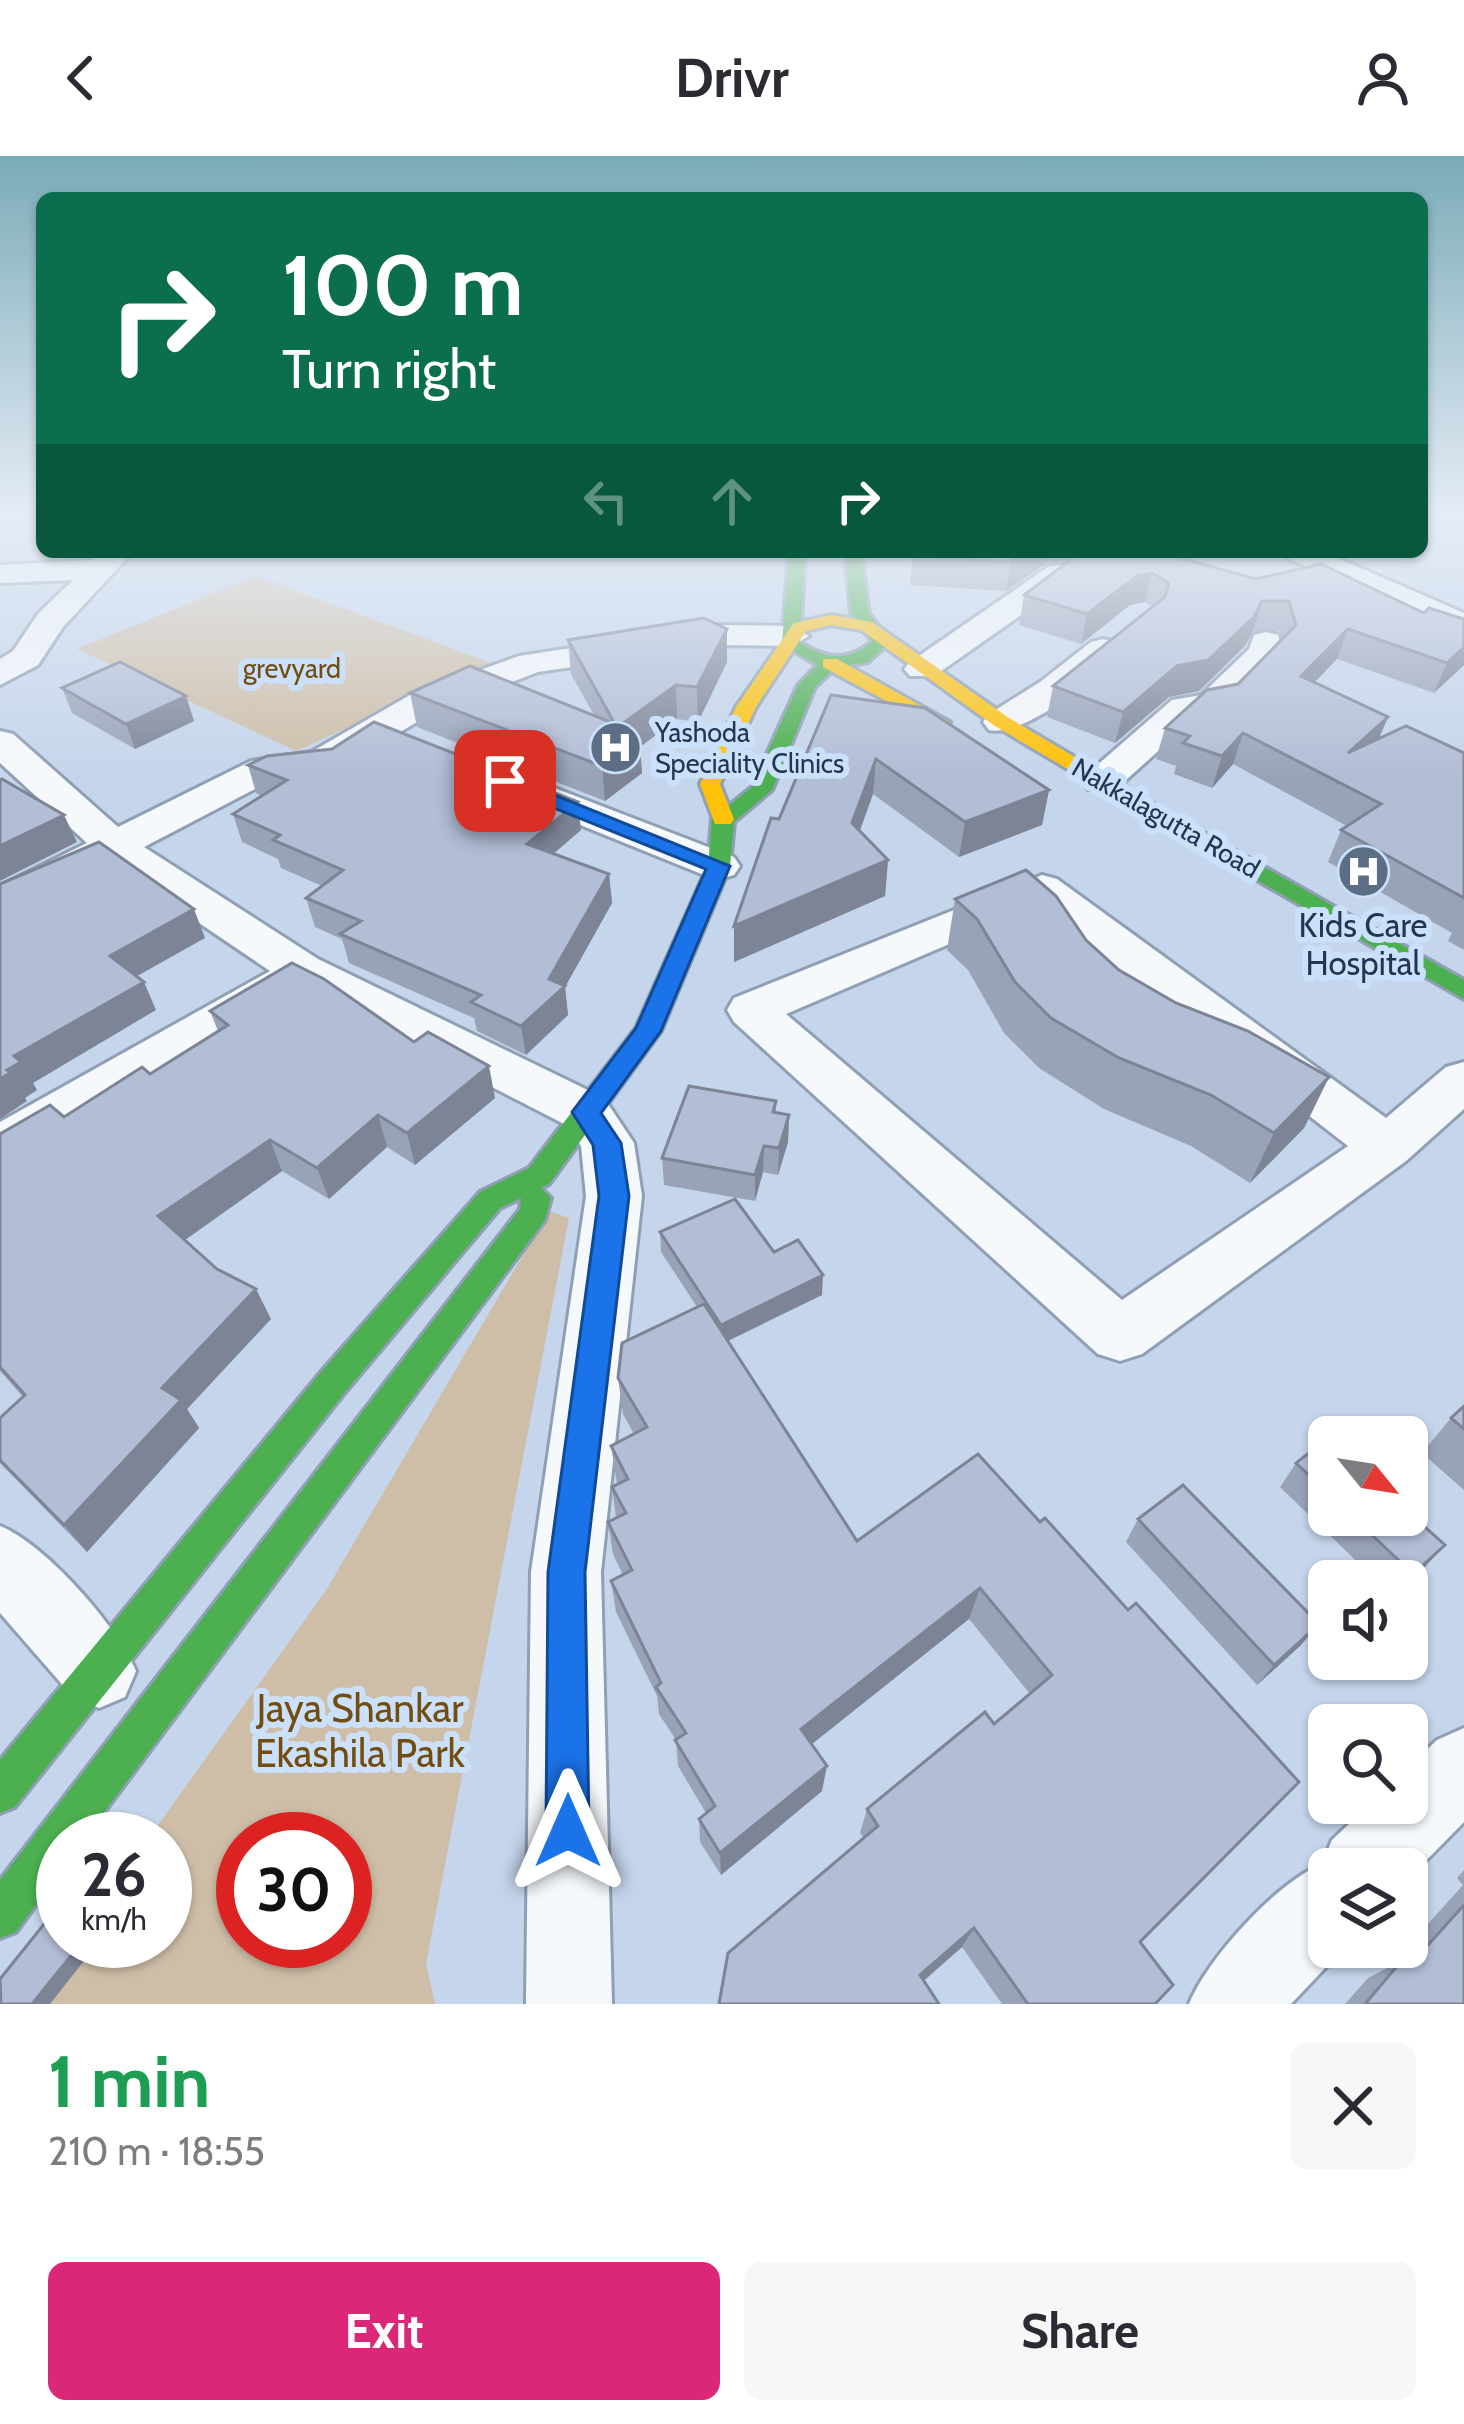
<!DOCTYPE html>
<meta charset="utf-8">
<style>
body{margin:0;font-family:Cabin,sans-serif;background:#f7f7f7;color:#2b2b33;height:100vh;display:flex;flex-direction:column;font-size:45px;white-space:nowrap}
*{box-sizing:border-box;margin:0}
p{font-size:39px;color:#7c7c81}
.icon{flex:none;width:66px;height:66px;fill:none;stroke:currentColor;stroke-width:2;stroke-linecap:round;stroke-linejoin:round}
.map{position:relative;height:1848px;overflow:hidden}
.drawer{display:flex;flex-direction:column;background:#fff;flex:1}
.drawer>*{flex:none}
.banner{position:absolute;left:36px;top:36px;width:1392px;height:366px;border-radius:18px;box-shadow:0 3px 9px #0004;background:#0b6e4f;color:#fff;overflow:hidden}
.needle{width:78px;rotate:120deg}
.tools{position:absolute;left:1308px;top:1260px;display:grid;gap:24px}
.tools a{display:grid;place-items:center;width:120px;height:120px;border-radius:18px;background:#fff;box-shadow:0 3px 9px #0004;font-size:60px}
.speed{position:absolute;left:36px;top:1656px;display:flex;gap:24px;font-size:60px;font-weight:700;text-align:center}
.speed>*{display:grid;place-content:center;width:156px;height:156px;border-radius:50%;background:#fff;box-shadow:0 3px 9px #0004;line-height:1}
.speed small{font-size:30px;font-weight:400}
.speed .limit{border:18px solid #d22;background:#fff;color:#111}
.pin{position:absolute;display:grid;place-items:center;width:102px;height:102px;color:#fff;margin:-51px;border-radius:24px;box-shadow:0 6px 18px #0006}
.me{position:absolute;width:132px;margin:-66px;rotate:0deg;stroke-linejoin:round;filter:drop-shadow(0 0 9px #0008)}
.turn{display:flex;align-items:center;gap:42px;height:252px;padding:0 48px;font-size:54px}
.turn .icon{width:156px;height:156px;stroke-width:2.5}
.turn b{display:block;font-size:84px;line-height:102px}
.lanes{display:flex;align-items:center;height:114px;padding:0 48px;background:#0003;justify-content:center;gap:60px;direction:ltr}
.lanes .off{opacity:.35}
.round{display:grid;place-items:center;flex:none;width:126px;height:126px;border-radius:18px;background:#f7f7f7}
.head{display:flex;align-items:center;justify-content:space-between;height:204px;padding:0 48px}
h1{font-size:72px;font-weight:800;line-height:90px;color:#1e9e55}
.action{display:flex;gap:24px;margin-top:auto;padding:24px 48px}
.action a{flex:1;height:138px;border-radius:18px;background:#db2777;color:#fff;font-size:48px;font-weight:800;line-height:138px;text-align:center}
.action a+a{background:#f7f7f7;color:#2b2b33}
header{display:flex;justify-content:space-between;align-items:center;height:156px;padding:0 48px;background:#fff;font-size:54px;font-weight:800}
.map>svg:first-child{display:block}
.green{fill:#cebea7;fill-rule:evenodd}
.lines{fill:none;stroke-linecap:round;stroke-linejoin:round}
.street-casing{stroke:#8f9fb4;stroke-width:6}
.fast-casing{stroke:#8f9fb4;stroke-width:6}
.slow-casing{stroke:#8f9fb4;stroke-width:6}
.street{fill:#f6f9fc;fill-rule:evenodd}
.fast{fill:#4caf50;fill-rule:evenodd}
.slow{fill:#ffc107;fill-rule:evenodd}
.wall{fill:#99a3b8}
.shaded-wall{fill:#7d8496}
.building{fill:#b2bdd6;stroke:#7d8496;stroke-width:3}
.route{fill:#1a73e8;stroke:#114b97;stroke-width:3}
.labels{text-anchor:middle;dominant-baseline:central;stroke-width:12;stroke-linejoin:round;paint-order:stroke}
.far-park-label{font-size:27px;fill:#724d0f;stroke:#cbe0fa}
.far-poi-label{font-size:27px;fill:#223650;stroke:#cbe0fa;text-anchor:start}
.far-street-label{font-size:27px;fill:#223650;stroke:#cbe0fa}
.poi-label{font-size:33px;fill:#223650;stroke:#cbe0fa}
.near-park-label{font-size:39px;fill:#724d0f;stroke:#cbe0fa}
</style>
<header><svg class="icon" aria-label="back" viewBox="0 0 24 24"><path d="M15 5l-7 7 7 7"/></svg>Drivr<svg class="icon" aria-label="person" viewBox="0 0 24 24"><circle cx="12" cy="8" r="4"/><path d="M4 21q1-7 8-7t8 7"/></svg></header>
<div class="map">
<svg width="1464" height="1848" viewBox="0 0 1464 1848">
<rect width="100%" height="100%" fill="#c5d5eb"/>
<g class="green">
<polygon points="256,420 491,507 296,595 77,493"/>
<path d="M549 1055 569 1062 426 1808 435 1848H30L75 1785H165V1683H148L325 1436ZM243 1683H345V1785H243Z"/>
</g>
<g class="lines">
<defs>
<g id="street">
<polygon points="101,396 133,396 63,471 38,509 0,529 0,503 13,495 38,458 73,424 0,427 0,409 93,404"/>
<polygon points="1283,396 1324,396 1464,457 1464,479 1287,402"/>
<polygon points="1059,409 1070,411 1075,418 1070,425 934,520 910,520 904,513 910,506 1048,411"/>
<polygon points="721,469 792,470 809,480 792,490 721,489 538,516 436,555 335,614 274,623 144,691 318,803 604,942 634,987 642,1040 601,1416 612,1848 526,1848 531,1416 586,1040 581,990 568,970 297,831 291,841 19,1005 0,1011 0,966 270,815 112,708 0,762 0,730 87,687 0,607 0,575 13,578 118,671 251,605 311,596 410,539 519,500"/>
<polygon points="1266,476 1278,479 1283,496 1225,556 1196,561 1116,633 1088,633 1082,625 1088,617 1172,544 1201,539 1249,493 1254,479"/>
<path d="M1103 483 1115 486 1120 493C1100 521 1023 582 989 574L983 566 989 558 1040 526 1091 486Z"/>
<polygon points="513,616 734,701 740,710 734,719 719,723 704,719 499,636 493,628 499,620"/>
<path d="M1042 719 1057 723 1386 962 1446 911 1464 906V953L1406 1005 1142 1198 1120 1205 1098 1198 734 866 727 854 734 842ZM1038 750 1348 990 1122 1144 786 858Z"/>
<path d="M0 1370C45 1388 117 1470 136 1515L125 1541 99 1552 73 1541 0 1457Z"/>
<path d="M1464 1572V1666L1407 1724V1713H1329V1791H1345L1291 1848H1189C1207 1803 1276 1727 1322 1708L1332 1684 1371 1647H1407V1612L1437 1584Z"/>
</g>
<g id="fast">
<path d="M789 396H805L800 486C825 503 849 507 872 485L851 457 845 396H861L869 457 890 486 868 506 835 512 815 531 772 634 734 666 730 710 661 875 549 1028 541 1032 551 1042 545 1064 84 1683H63V1712L16 1776 0 1782V1724L520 1053 521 1042 500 1052 346 1235 15 1651 0 1657V1604L322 1215 480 1036 529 1012 636 872 708 710 712 663 752 631 798 529 817 509 782 488Z"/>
<polygon points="1204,677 1464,824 1464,843 1196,689 1196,679"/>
</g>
<g id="slow">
<polygon points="831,459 872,466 1009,562 1215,684 1204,691 1196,689 995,570 861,474 831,469 806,475 756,551 720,628 734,663 731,668 715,668 700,628 736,551 794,467"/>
<polygon points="823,503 837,503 950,566 933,570 823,511"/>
</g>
</defs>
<use href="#street" class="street-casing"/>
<use href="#fast" class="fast-casing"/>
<use href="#slow" class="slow-casing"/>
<use href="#street" class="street"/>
<use href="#fast" class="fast"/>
<use href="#slow" class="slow"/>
</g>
<g class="wall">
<polygon points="913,396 1159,396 1256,423 1464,463 1464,509 1434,537 1337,503 1315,526 1379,582 1464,597 1464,794 1448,785 1452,777 1328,706 1341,674 1347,670 1233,608 1212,632 1174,618 1176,610 1156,603 1165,572 1238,528 1282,484 1279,475 1253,475 1245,490 1199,535 1169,541 1115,587 1047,561 1053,530 1153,451 1145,446 1130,449 1081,488 1019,469 1024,439 1067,408 1047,407 1006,435 910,429"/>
<polygon points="568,484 727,506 698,566 677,563 640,591 642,617 605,645 417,571 410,537 594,559 571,518"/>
<polygon points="62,532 194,565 135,593 72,557"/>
<polygon points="925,552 1049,634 1042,669 959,701 873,638 860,674 888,704 885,740 734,806 734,770 779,663"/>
<polygon points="248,609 581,674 553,698 609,718 612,747 565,831 568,859 526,899 477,875 474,862 349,807 342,783 315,771 306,742 322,730 281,712 278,703 242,686 233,658 262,640 256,637"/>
<polygon points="955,743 1086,784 1119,814 1176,847 1329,921 1304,972 1250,1027 1191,990 1104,953 1039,912 1004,877 968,814 947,794"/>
<polygon points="210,855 495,942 415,1009 387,991 329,1043 282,1015 185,1084 271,1163 187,1253 199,1272 87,1396 0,1307 0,1262 23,1241 0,1215 0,978 64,961 150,918 218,875"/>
<polygon points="776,945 776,957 789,959 788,986 778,1019 763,1016 755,1045 664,1029 662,1002"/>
<polygon points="660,1076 774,1096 822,1139 728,1185 857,1385 978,1298 1140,1786 1155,1848 1002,1848 962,1791 924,1824 719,1848 864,1682 860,1677 867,1653 994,1568 1030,1538 969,1463 812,1588 822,1635 721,1719 700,1686 699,1663 706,1657 678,1610 676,1584 659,1558 657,1540 616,1456 611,1425 623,1419 613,1398 608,1366 616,1362 612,1331 617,1328 611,1290 634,1278 623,1258 618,1222 697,1151 661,1096"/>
<polygon points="1464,1250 1464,1334 1422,1297 1451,1262"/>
<polygon points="1329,1284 1329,1359 1407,1359 1424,1412 1407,1427 1407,1425 1377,1425 1280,1331 1296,1307"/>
<polygon points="1138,1363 1301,1489 1257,1529 1126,1386"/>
<polygon points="1464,1714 1464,1848 1345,1848 1368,1822 1389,1811 1463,1729 1457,1722"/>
</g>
<g class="shaded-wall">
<polygon points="1025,396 1049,396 1047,407 1006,435 1011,406"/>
<polygon points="1152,417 1145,446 1130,449 1081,488 1087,458 1137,420"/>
<polygon points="1262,445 1253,475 1245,490 1199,535 1169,541 1115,587 1123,556 1177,510"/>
<polygon points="727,473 727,506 698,566 697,531"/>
<polygon points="1348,473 1337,503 1291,550 1301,520"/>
<polygon points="1464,491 1464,509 1434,537 1447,507"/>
<polygon points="676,529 677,563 640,591 642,617 605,645 602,610 615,573"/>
<polygon points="186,540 194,565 135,593 126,568"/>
<polygon points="1388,561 1375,592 1336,629 1348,597"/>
<polygon points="1243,577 1233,608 1212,632 1222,600"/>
<polygon points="876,603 873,638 850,702 852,667"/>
<polygon points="1049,634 1042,669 959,701 965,666"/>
<polygon points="578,646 581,674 531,717 527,688"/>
<polygon points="64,659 77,686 0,725 0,690"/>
<polygon points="888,704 885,740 734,806 734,770"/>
<polygon points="609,718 612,747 565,831 568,859 526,899 521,870"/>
<polygon points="194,753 205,782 123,828 110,800"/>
<polygon points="144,826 156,854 33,927 37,934 25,942 27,945 0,963 0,923 14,900"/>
<polygon points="489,910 495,942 415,1009 407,977"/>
<polygon points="1329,921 1304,972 1250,1027 1274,977"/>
<polygon points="378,959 387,991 329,1043 317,1012"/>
<polygon points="789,959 788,986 778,1019 779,992"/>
<polygon points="270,984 282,1015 175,1091 158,1060"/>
<polygon points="764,990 763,1016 755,1045 755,1019"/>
<polygon points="823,1119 822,1139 721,1188 721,1169"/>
<polygon points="256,1133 271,1163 187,1253 199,1272 87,1396 64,1369 162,1232"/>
<polygon points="1445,1389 1424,1412 1407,1427 1406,1425 1413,1418"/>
<polygon points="980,1432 969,1463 798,1599 801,1573"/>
<polygon points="1319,1468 1301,1489 1257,1529 1274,1509"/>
<polygon points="827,1610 822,1635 721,1719 720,1697"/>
<polygon points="974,1772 962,1791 911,1836 920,1819"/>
<polygon points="83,1785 89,1785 95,1791 50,1848 32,1848"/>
</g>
<g class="building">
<polygon points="913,396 1025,396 1011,406 913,400"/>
<polygon points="1081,396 1159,396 1256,423 1321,408 1424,457 1429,452 1464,463 1464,491 1447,507 1348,473 1301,520 1388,561 1348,597 1406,570 1464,597 1464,742 1341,674 1381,648 1243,577 1222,600 1183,587 1190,580 1165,572 1207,534 1238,528 1296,469 1289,445 1262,445 1254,461 1208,504 1177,510 1123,556 1053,530 1165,441 1169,427 1152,417 1137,420 1087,458 1024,439"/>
<polygon points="704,462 727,473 697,531 676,529 615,573 639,582 602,610 410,537 470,510 615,568 568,484"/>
<polygon points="120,506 186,540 126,568 62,532"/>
<polygon points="831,539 925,552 1049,634 965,666 876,603 852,667 888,704 734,770 771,662 779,663"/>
<polygon points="374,566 578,646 527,688 609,718 549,823 565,830 521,870 471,846 481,839 340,778 361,765 306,742 343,714 273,684 280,679 233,658 287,624 248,609 267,600 332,593"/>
<polygon points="2,623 64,659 0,690 0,624"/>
<polygon points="99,686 194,753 110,800 144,826 14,900 21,906 7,914 10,917 0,923 0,728"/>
<polygon points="1026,714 1056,740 1086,784 1119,814 1176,847 1248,875 1329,921 1274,977 1211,939 1119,902 1051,862 1015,826 977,763 955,743"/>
<polygon points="292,807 324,823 414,886 428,876 489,910 407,977 378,959 317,1012 270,984 158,1060 217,1113 256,1133 162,1232 181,1244 64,1369 0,1304 0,1262 25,1239 0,1211 0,978 50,949 64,961 142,911 150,918 228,869 210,855"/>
<polygon points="689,930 776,945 773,956 789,959 779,992 764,990 755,1019 662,1002"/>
<polygon points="735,1043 774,1096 798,1084 823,1119 721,1169 660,1076"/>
<polygon points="704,1148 857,1385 978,1298 1040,1366 1045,1362 1128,1454 1136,1447 1299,1626 1140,1786 1173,1829 1155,1848 1028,1848 974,1772 920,1819 939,1848 719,1848 728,1797 878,1670 867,1653 985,1556 994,1568 1052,1519 980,1432 801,1573 827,1610 720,1697 699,1663 715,1650 675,1584 686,1577 656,1531 661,1527 611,1425 632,1414 608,1366 626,1357 612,1331 628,1323 611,1290 647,1271 618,1222 622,1187"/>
<polygon points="1464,1250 1464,1273 1451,1262"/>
<polygon points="1328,1282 1329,1284 1329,1338 1296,1307"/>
<polygon points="1183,1329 1319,1468 1274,1509 1138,1363"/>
<polygon points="1407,1355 1445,1389 1413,1418 1351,1359 1407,1359"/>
<polygon points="1464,1749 1464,1848 1365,1848 1403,1803 1409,1810"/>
<polygon points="53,1757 63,1766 63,1785 83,1785 32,1848 1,1848 0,1823"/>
</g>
<linearGradient id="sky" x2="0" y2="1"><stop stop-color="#7babb8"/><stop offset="0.58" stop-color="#e5ecf6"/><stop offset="1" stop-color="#e5ecf6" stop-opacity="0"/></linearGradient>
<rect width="1464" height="621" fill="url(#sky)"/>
<polygon class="route" points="505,619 730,710 661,875 601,957 621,987 629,1040 585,1416 589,1675 583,1690 568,1697 552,1690 546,1675 548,1416 599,1040 593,989 572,956 636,872 706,713 497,629 494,625"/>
<defs>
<symbol id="hospital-disc" viewBox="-11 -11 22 22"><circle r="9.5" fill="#5b6e86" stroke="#cbe0fa"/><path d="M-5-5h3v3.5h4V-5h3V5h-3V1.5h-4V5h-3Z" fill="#fff"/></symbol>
</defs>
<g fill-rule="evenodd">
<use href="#hospital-disc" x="586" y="562" width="59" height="59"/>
<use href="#hospital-disc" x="1334" y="686" width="59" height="59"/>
</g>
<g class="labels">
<g class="far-park-label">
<text x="292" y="512">grevyard</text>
</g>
<g class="far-poi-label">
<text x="655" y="576">Yashoda<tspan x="655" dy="31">Speciality Clinics</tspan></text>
</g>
<g class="far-street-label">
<text transform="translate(1166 662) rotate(30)">Nakkalagutta Road</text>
</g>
<g class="poi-label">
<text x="1363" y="769">Kids Care<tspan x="1363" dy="38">Hospital</tspan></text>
</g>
<g class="near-park-label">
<text x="360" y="1552">Jaya Shankar<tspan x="360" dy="45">Ekashila Park</tspan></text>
</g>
</g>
</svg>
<div class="tools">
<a><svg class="needle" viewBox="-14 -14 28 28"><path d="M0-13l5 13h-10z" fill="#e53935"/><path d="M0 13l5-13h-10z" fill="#7c7c81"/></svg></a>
<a><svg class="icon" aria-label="sound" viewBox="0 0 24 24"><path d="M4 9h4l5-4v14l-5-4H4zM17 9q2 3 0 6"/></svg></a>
<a><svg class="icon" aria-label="search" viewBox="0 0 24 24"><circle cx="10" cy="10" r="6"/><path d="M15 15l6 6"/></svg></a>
<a><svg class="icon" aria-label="layers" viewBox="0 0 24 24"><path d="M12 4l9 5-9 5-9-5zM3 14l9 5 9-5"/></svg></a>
</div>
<div class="speed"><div>26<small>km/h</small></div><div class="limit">30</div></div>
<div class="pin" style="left:505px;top:625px;background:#d93025"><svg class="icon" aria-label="arrive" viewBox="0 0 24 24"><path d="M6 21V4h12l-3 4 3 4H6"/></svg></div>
<svg class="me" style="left:568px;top:1675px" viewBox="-20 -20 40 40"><path d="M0-17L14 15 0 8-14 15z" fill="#1a73e8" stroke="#fff" stroke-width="4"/></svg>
<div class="banner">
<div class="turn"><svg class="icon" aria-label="right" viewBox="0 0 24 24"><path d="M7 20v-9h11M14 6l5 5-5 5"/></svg><div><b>100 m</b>Turn right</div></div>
<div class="lanes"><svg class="icon off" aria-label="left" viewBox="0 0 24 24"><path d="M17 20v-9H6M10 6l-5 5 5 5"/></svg><svg class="icon off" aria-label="ahead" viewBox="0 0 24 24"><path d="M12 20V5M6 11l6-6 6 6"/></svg><svg class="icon" aria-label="right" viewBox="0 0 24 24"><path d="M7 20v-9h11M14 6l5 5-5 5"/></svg></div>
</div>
</div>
<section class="drawer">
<div class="head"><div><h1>1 min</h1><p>210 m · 18:55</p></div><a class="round"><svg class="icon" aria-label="close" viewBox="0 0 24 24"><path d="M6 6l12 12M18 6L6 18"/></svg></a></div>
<div class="action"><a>Exit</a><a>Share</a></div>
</section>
